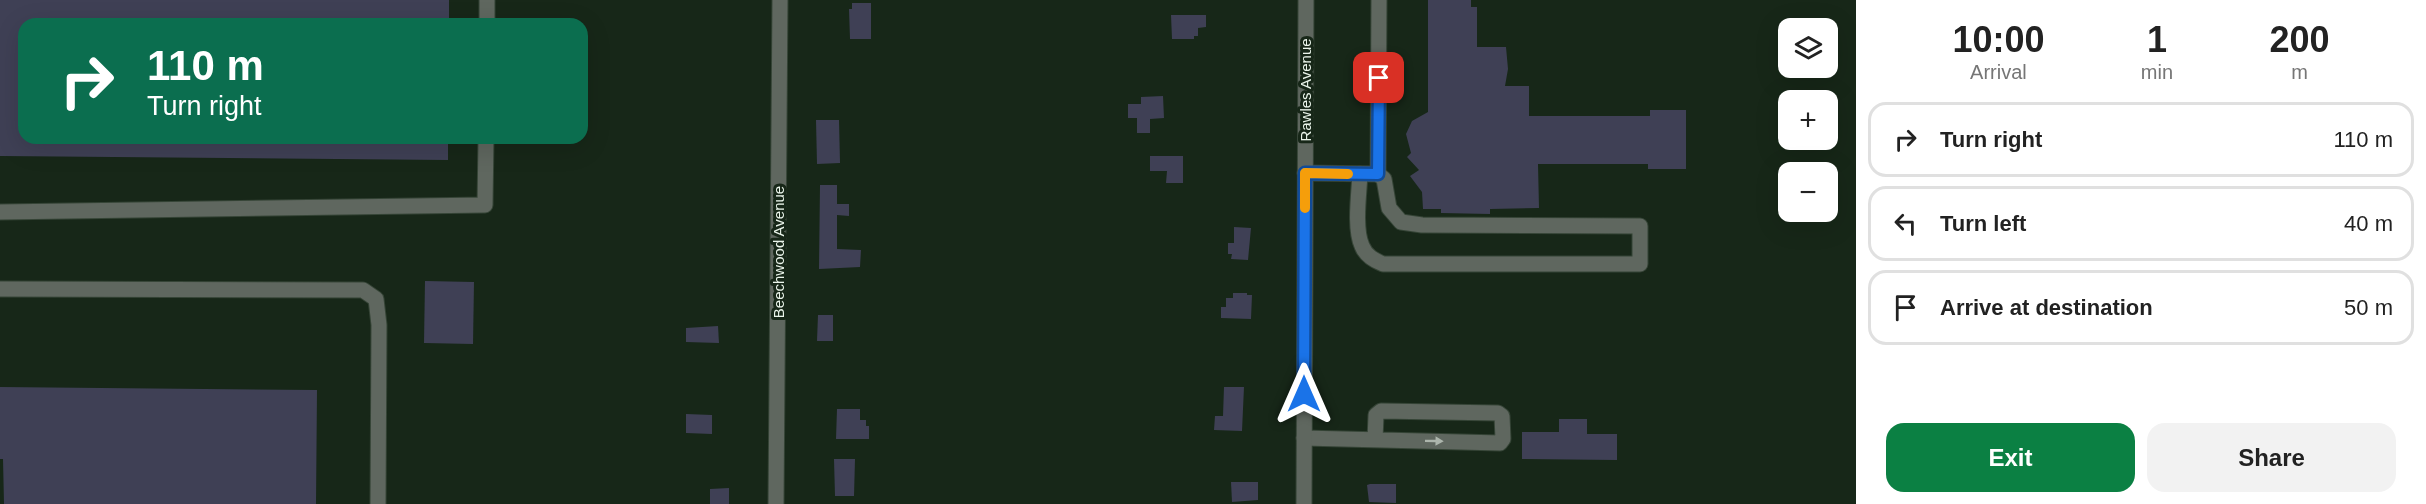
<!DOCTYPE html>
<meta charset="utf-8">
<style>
body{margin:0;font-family:Arial,sans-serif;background:#f2f2f2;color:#222;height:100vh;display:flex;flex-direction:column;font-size:22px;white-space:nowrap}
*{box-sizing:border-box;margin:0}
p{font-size:20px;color:#767676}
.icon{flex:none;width:33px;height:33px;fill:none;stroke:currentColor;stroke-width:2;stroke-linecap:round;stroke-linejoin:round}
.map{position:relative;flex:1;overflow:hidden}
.side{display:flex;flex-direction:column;background:#fff;width:570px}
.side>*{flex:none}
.hud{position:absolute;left:18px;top:18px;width:570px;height:126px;border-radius:18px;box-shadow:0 6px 24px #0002;background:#0b6e4f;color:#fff;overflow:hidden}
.buttons{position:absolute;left:1778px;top:18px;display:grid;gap:12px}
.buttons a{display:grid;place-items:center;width:60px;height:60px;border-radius:12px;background:#fff;box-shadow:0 6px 24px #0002;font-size:30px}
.pin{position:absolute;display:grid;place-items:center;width:51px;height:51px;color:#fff;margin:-26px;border-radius:12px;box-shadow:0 3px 9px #0006}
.me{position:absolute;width:66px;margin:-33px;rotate:0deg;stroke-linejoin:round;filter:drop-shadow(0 0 4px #0008)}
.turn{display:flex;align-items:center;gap:21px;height:126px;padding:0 30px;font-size:27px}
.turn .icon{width:78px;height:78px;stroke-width:2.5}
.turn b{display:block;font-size:42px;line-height:51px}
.eta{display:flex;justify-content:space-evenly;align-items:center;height:102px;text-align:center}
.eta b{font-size:36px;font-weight:700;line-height:42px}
.action{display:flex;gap:12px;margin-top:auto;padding:12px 30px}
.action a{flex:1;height:69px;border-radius:18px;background:#0b8043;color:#fff;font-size:24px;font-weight:700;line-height:69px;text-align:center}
.action a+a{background:#f2f2f2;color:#222}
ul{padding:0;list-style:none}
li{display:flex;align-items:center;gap:18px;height:75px;margin:0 12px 9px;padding:0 18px;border:3px solid #e0e0e0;border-radius:18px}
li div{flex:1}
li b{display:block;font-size:22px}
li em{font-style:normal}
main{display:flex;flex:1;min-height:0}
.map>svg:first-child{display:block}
.building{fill:#3f4055}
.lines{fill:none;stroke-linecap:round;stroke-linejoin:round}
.minor-casing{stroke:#354436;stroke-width:17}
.minor{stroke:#5f675f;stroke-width:15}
.oneway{fill:#acb5ac}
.route-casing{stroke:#114b97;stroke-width:15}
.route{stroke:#1a73e8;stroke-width:10}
.slow{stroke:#f59e0b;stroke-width:10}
.labels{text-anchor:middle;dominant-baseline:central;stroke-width:6;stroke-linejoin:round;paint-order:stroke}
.street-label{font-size:15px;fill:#ebf5eb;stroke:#172718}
</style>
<main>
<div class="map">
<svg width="1856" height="504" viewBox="0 0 1856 504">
<rect width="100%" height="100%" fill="#172718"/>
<g class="building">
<polygon points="0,0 449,0 449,24 24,24 24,138 448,138 448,160 0,156"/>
<polygon points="1428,0 1471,0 1471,7 1477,7 1477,47 1506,47 1508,69 1505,86 1529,86 1529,116 1650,116 1650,110 1686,110 1686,169 1648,169 1648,164 1538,164 1539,208 1490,209 1490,214 1441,213 1441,209 1423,209 1422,192 1410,176 1419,170 1407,157 1411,153 1406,134 1412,121 1428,112"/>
<polygon points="852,3 871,3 871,39 850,39 849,9 852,9"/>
<polygon points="1171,15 1206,15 1206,27 1198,28 1198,36 1194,36 1194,39 1172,39"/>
<polygon points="1163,96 1164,118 1150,119 1150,133 1137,133 1137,118 1128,118 1128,104 1141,104 1141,97"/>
<polygon points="816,120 839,120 840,163 817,164"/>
<polygon points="1150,156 1183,156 1183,183 1166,183 1167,171 1150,171"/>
<polygon points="820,185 837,185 837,204 849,204 849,216 837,215 837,249 861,250 860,267 819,269"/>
<polygon points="1234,227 1251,228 1248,260 1231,259 1232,254 1228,254 1228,243 1234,243"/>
<polygon points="425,281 474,282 473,344 424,343"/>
<polygon points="1233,293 1247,293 1247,295 1252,295 1251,319 1221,318 1221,307 1226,307 1226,298 1233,298"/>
<polygon points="818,315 833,315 833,341 817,341"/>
<polygon points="718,326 719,343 686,342 686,328"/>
<polygon points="0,387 317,390 316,504 4,504 3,459 0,459"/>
<polygon points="1224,387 1244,387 1242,431 1214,430 1215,416 1223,416"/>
<polygon points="837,409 860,409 860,420 866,420 866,426 869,426 869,439 836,439"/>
<polygon points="686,414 712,415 712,434 686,433"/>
<polygon points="1559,419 1587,419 1587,434 1617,434 1617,460 1522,459 1522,432 1559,432"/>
<polygon points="834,459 855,459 854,496 835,496"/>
<polygon points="1231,482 1258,482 1258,500 1232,502"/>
<polygon points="1370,484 1396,484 1396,503 1369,502 1367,485"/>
<polygon points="729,488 729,504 710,504 710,489"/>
</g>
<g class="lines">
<defs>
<g id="minor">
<polyline points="487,24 487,0"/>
<polyline points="1305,173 1378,174 1379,0"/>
<path d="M1360 174C1359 194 1354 229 1362 246 1366 256 1374 260 1383 264H1640V226L1422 225 1401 222 1389 208 1384 179 1378 174"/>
<polyline points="0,212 485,205 486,138"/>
<polyline points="0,289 363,290 376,299 379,325 378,504"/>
<polyline points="1304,438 1500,443 1503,439 1502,416 1498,413 1381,411 1376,415 1375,440"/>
<polyline points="776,504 780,0"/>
<polyline points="1304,504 1306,0"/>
</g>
</defs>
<use href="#minor" class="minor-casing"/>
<use href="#minor" class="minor"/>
</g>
<defs><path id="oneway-solid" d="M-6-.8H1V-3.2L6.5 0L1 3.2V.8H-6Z" transform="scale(1.5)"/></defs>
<use class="oneway" href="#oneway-solid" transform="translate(1434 441) rotate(1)"/>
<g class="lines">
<defs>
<polyline id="route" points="1304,394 1305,173 1378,174 1379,78"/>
</defs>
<use href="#route" class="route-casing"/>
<use href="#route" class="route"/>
<polyline class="slow" points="1305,208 1305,173 1348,174"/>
</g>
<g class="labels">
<g class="street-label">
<text transform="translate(1305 90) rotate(-90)">Rawles Avenue</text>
<text transform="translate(778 252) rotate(-90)">Beechwood Avenue</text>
</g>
</g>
</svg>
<div class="buttons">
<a><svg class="icon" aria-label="layers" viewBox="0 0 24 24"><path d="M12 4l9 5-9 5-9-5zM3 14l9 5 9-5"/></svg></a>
<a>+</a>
<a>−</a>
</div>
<div class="pin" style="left:1379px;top:78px;background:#d93025"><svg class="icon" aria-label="arrive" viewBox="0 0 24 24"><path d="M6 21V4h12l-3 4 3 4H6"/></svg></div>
<svg class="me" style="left:1304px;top:394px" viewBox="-20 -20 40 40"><path d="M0-17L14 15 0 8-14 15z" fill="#1a73e8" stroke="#fff" stroke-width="4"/></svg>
<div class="hud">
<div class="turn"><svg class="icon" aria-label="right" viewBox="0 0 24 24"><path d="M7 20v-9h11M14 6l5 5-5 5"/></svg><div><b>110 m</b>Turn right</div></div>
</div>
</div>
<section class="side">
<div class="eta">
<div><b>10:00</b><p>Arrival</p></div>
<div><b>1</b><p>min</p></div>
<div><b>200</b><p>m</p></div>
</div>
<ul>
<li><svg class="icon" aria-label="right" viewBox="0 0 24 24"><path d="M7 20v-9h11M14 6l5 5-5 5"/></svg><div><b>Turn right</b></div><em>110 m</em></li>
<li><svg class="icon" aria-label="left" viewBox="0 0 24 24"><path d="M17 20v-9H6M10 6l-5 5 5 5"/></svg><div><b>Turn left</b></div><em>40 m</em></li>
<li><svg class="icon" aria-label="arrive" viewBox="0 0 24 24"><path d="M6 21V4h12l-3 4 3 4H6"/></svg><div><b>Arrive at destination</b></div><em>50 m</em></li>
</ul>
<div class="action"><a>Exit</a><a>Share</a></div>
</section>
</main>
